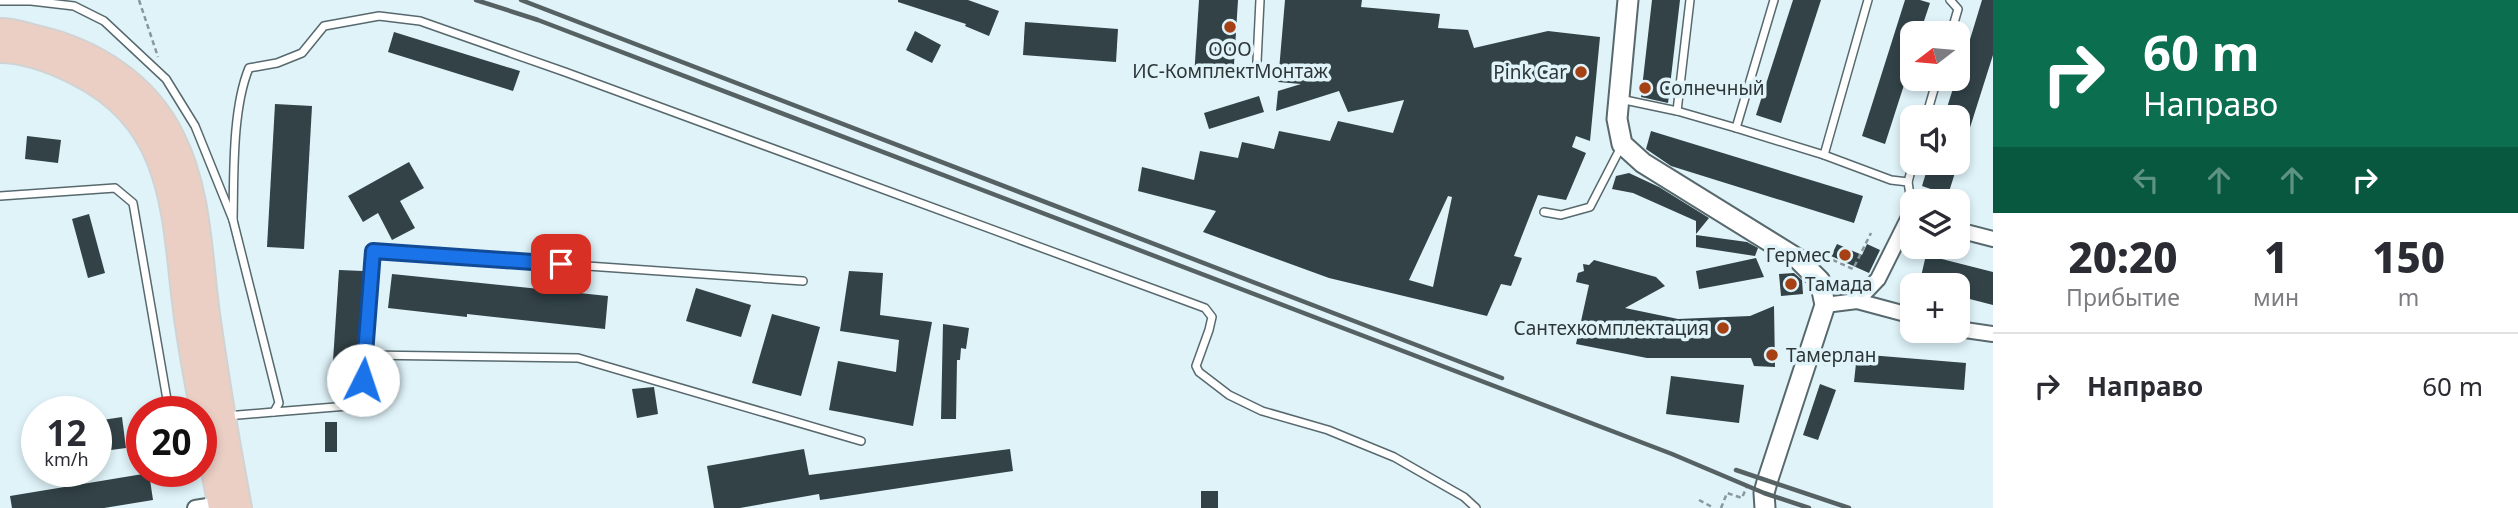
<!DOCTYPE html>
<html lang="ru">
<meta charset="utf-8">
<style>
body{margin:0;font-family:"Noto Sans",sans-serif;background:#f2f2f3;color:#2b2b33;height:100vh;display:flex;flex-direction:column;font-size:26px;white-space:nowrap}
*{box-sizing:border-box;margin:0}
p{font-size:23px;color:#7c7c81}
.icon{flex:none;width:38px;height:38px;fill:none;stroke:currentColor;stroke-width:2;stroke-linecap:round;stroke-linejoin:round}
.map{position:relative;flex:1;overflow:hidden}
.side{display:flex;flex-direction:column;background:#fff;width:525px}
.side>*{flex:none}
.top-card{background:#0b6e4f;color:#fff;overflow:hidden}
.needle{width:46px;rotate:254deg}
.fabs{position:absolute;left:1900px;top:21px;display:grid;gap:14px}
.fabs a{display:grid;place-items:center;width:70px;height:70px;border-radius:14px;background:#fff;box-shadow:0 4px 10px #0003;font-size:35px}
.speed{position:absolute;left:21px;top:396px;display:flex;gap:14px;font-size:35px;font-weight:700;text-align:center}
.speed>*{display:grid;place-content:center;width:91px;height:91px;border-radius:50%;background:#fff;box-shadow:0 4px 10px #0003;line-height:1}
.speed small{font-size:18px;font-weight:400}
.speed .limit{border:10px solid #d22;background:#fff;color:#111}
.pin{position:absolute;display:grid;place-items:center;width:60px;height:60px;color:#fff;margin:-30px;border-radius:14px;box-shadow:0 4px 10px #0006}
.me{position:absolute;width:77px;margin:-38px;rotate:4deg;stroke-linejoin:round;filter:drop-shadow(0 0 5px #0008)}
.turn{display:flex;align-items:center;gap:24px;height:147px;padding:0 35px;font-size:32px}
.turn .icon{width:91px;height:91px;stroke-width:2.5}
.turn b{display:block;font-size:49px;line-height:60px}
.lanes{display:flex;align-items:center;height:66px;padding:0 35px;background:#0003;justify-content:center;gap:35px;direction:ltr}
.lanes .off{opacity:.35}
.eta{display:flex;justify-content:space-evenly;align-items:center;height:119px;text-align:center}
.eta b{font-size:42px;font-weight:800;line-height:49px}
ul{padding:0;list-style:none}
li{display:flex;align-items:center;gap:21px;height:105px;padding:0 35px;border-top:2px solid #e1e1e2}
li div{flex:1}
li b{display:block;font-size:26px}
li em{font-style:normal}
main{display:flex;flex:1;min-height:0}
.map>svg:first-child{display:block}
.building{fill:#324247;fill-rule:evenodd}
.lines{fill:none;stroke-linecap:round;stroke-linejoin:round}
.lane-casing{stroke:#58696e;stroke-width:10}
.street-casing{stroke:#58696e;stroke-width:18}
.secondary-casing{stroke:#58696e;stroke-width:23}
.highway-casing{stroke:#d1d3d3;stroke-width:28}
.path{stroke:#89979b;stroke-width:2.5;stroke-dasharray:5 3.5;stroke-linecap:butt}
.lane{stroke:#fff;stroke-width:7}
.street{stroke:#fff;stroke-width:14}
.secondary{stroke:#fff;stroke-width:19}
.highway{stroke:#ebcfc5;stroke-width:24}
.rail{stroke:#566164;stroke-width:4.5}
.route-casing{stroke:#114b97;stroke-width:18}
.route{stroke:#1a73e8;stroke-width:12}
.poi-dot{fill:#a64015;stroke:#dff3f9;stroke-width:2.5}
.labels{text-anchor:middle;dominant-baseline:central;stroke-width:7;stroke-linejoin:round;paint-order:stroke}
.poi-label{font-size:19px;fill:#2e3638;stroke:#dff3f9;text-anchor:end}
</style>
<main>
<div class="map">
<svg width="1993" height="508" viewBox="0 0 1993 508">
<rect width="100%" height="100%" fill="#dff3f9"/>
<g class="building">
<polygon points="898,0 968,0 999,11 989,36 965,26 966,24 898,2"/>
<polygon points="1199,0 1238,0 1233,80 1194,77"/>
<path d="M1285 0H1362L1361 7 1440 14 1438 28 1468 30 1474 48 1548 31 1600 37 1590 141 1576 136 1572 147 1586 153 1566 200 1538 195 1514 256 1522 258 1511 286 1501 284 1487 316 1329 278 1203 232 1216 211 1138 191 1142 167 1194 180 1200 151 1238 158 1242 142 1274 149 1279 131 1330 141 1338 121 1393 133 1404 100 1348 112 1339 91 1276 111 1278 91 1301 84 1278 82ZM1448 196 1452 197 1433 287 1409 280Z"/>
<polygon points="1652,0 1680,0 1668,103 1641,97"/>
<polygon points="1793,0 1821,0 1781,123 1756,115"/>
<polygon points="1905,0 1920,0 1930,3 1920,33 1913,33 1913,57 1885,144 1862,136"/>
<polygon points="1982,0 1993,0 1993,55 1961,156 1958,155 1958,117 1944,117 1956,79 1958,79"/>
<polygon points="1025,22 1118,29 1116,62 1023,55"/>
<polygon points="915,31 941,45 932,63 906,50"/>
<polygon points="394,32 520,71 513,91 388,52"/>
<polygon points="1259,96 1264,112 1209,129 1204,113"/>
<polygon points="275,104 312,106 304,249 267,247"/>
<polygon points="1651,131 1863,196 1854,223 1671,166 1646,149"/>
<polygon points="27,136 61,140 58,163 25,159"/>
<polygon points="409,162 424,188 400,201 415,228 392,240 378,213 363,222 348,196"/>
<polygon points="1929,163 1958,163 1948,195 1922,186"/>
<polygon points="1629,173 1659,187 1709,218 1696,234 1696,221 1633,193 1612,189 1616,176"/>
<polygon points="89,214 105,273 88,278 72,219"/>
<polygon points="1696,235 1747,242 1758,248 1755,256 1696,247"/>
<polygon points="1837,244 1862,255 1867,244 1880,250 1869,273 1831,256"/>
<polygon points="1926,255 1993,272 1993,305 1958,296 1958,285 1919,285"/>
<polygon points="1756,258 1764,277 1699,289 1696,271"/>
<polygon points="1594,260 1656,277 1665,286 1625,308 1678,319 1750,316 1774,306 1775,367 1754,366 1751,358 1647,358 1576,344 1589,285 1576,282 1578,273 1584,271 1583,264 1589,265"/>
<polygon points="339,270 363,271 355,393 331,391"/>
<polygon points="849,271 883,273 880,315 932,322 913,426 829,410 838,361 896,372 899,340 840,331"/>
<polygon points="1794,273 1802,280 1803,294 1781,296 1779,274"/>
<polygon points="392,274 608,296 605,329 467,314 467,317 388,308"/>
<polygon points="696,288 751,305 741,337 686,321"/>
<polygon points="772,314 820,327 801,396 752,383"/>
<polygon points="943,324 969,328 966,349 961,348 960,360 957,360 956,419 941,419"/>
<polygon points="1857,354 1966,363 1964,390 1854,382"/>
<polygon points="1671,376 1744,385 1739,423 1666,414"/>
<polygon points="1820,384 1836,390 1818,440 1803,435"/>
<polygon points="654,387 658,414 637,418 632,389"/>
<polygon points="122,417 126,448 96,452 96,421"/>
<rect x="325" y="422" width="12" height="30"/>
<polygon points="804,449 809,475 1010,449 1013,471 820,500 819,494 740,508 714,508 707,466"/>
<polygon points="149,473 153,500 104,508 12,508 10,496"/>
<rect x="1201" y="491" width="17" height="17"/>
</g>
<g class="lines">
<defs>
<g id="lane">
<polyline points="1950,0 1958,9 1951,33"/>
<polyline points="0,1 31,1 74,6 104,21 166,79 195,126 233,220 279,403 274,412 226,416"/>
<polyline points="1257,62 1260,0"/>
<polyline points="1620,99 1677,111 1736,128 1824,155 1891,180 1908,182 1910,195 1909,217"/>
<polyline points="1677,111 1690,0"/>
<polyline points="1926,117 1937,79"/>
<polyline points="1736,128 1774,0"/>
<polyline points="1824,155 1868,0"/>
<polyline points="1908,182 1913,163"/>
<polyline points="0,196 115,188 133,203 169,411"/>
<polyline points="1544,212 1561,215 1590,207 1622,145"/>
<path d="M233 220C234 175 232 109 249 68L277 63 302 53 324 26 379 16 420 21 565 72 1205 308 1212 317 1209 330 1196 366 1199 372 1229 395 1262 411 1328 430 1394 457 1464 497 1476 508"/>
<polyline points="365,355 578,358 861,441"/>
<polyline points="274,412 360,405 373,251 803,281"/>
</g>
<g id="street">
<polyline points="1958,230 1993,239"/>
<polyline points="1857,301 1913,316"/>
<polyline points="1825,305 1857,301 1878,279 1909,217 1913,218"/>
<polyline points="1958,329 1993,334"/>
<polyline points="195,508 220,504"/>
</g>
<polyline id="secondary" points="1628,0 1617,119 1622,144 1643,163 1798,259 1820,281 1825,305 1767,482 1764,493 1765,508"/>
<g id="highway">
<path d="M0 31C13 31 24 35 36 38 93 51 146 84 172 138 199 191 199 256 207 314 216 379 227 444 239 508"/>
<path d="M0 50C25 50 54 61 76 72 183 125 173 223 188 325 197 386 210 447 221 508"/>
</g>
</defs>
<use href="#lane" class="lane-casing"/>
<use href="#street" class="street-casing"/>
<use href="#secondary" class="secondary-casing"/>
<use href="#highway" class="highway-casing"/>
<g class="path">
<polyline points="139,0 158,57"/>
<polyline points="1817,253 1853,269 1871,233"/>
<polyline points="1824,365 1831,349"/>
<polyline points="1699,500 1714,508"/>
<polyline points="1721,508 1727,493 1742,498 1747,486"/>
</g>
<use href="#lane" class="lane"/>
<use href="#street" class="street"/>
<use href="#secondary" class="secondary"/>
<use href="#highway" class="highway"/>
<g class="rail">
<polyline points="476,0 538,20 1672,454 1764,493 1809,508"/>
<polyline points="521,0 1502,378"/>
<polyline points="1736,470 1849,508"/>
</g>
</g>
<g class="lines">
<defs>
<polyline id="route" points="363,380 373,251 561,264"/>
</defs>
<use href="#route" class="route-casing"/>
<use href="#route" class="route"/>
</g>
<g class="poi-dot">
<circle cx="1230" cy="27" r="7"/>
<circle cx="1581" cy="72" r="7"/>
<circle cx="1645" cy="88" r="7"/>
<circle cx="1845" cy="255" r="7"/>
<circle cx="1791" cy="284" r="7"/>
<circle cx="1723" cy="328" r="7"/>
<circle cx="1772" cy="355" r="7"/>
</g>
<g class="labels">
<g class="poi-label">
<text x="1230" y="49" text-anchor="middle">ООО<tspan x="1230" dy="22">ИС-КомплектМонтаж</tspan></text>
<text x="1567" y="72">Pink Car</text>
<text x="1659" y="88" text-anchor="start">Солнечный</text>
<text x="1831" y="255">Гермес</text>
<text x="1805" y="284" text-anchor="start">Тамада</text>
<text x="1709" y="328">Сантехкомплектация</text>
<text x="1786" y="355" text-anchor="start">Тамерлан</text>
</g>
</g>
</svg>
<div class="fabs">
<a><svg class="needle" viewBox="-14 -14 28 28"><path d="M0-13l5 13h-10z" fill="#e53935"/><path d="M0 13l5-13h-10z" fill="#7c7c81"/></svg></a>
<a><svg class="icon" aria-label="sound" viewBox="0 0 24 24"><path d="M4 9h4l5-4v14l-5-4H4zM17 9q2 3 0 6"/></svg></a>
<a><svg class="icon" aria-label="layers" viewBox="0 0 24 24"><path d="M12 4l9 5-9 5-9-5zM3 14l9 5 9-5"/></svg></a>
<a>+</a>
</div>
<div class="speed"><div>12<small>km/h</small></div><div class="limit">20</div></div>
<div class="pin" style="left:561px;top:264px;background:#d93025"><svg class="icon" aria-label="arrive" viewBox="0 0 24 24"><path d="M6 21V4h12l-3 4 3 4H6"/></svg></div>
<svg class="me" style="left:363px;top:380px" viewBox="-20 -20 40 40"><circle r="19" fill="#fff"/><path d="M0-13L10 11 0 6-10 11z" fill="#1a73e8"/></svg>
</div>
<section class="side">
<div class="top-card">
<div class="turn"><svg class="icon" aria-label="right" viewBox="0 0 24 24"><path d="M7 20v-9h11M14 6l5 5-5 5"/></svg><div><b>60 m</b>Направо</div></div>
<div class="lanes"><svg class="icon off" aria-label="left" viewBox="0 0 24 24"><path d="M17 20v-9H6M10 6l-5 5 5 5"/></svg><svg class="icon off" aria-label="ahead" viewBox="0 0 24 24"><path d="M12 20V5M6 11l6-6 6 6"/></svg><svg class="icon off" aria-label="ahead" viewBox="0 0 24 24"><path d="M12 20V5M6 11l6-6 6 6"/></svg><svg class="icon" aria-label="right" viewBox="0 0 24 24"><path d="M7 20v-9h11M14 6l5 5-5 5"/></svg></div>
</div>
<div class="eta">
<div><b>20:20</b><p>Прибытие</p></div>
<div><b>1</b><p>мин</p></div>
<div><b>150</b><p>m</p></div>
</div>
<ul>
<li><svg class="icon" aria-label="right" viewBox="0 0 24 24"><path d="M7 20v-9h11M14 6l5 5-5 5"/></svg><div><b>Направо</b></div><em>60 m</em></li>
</ul>
</section>
</main>
